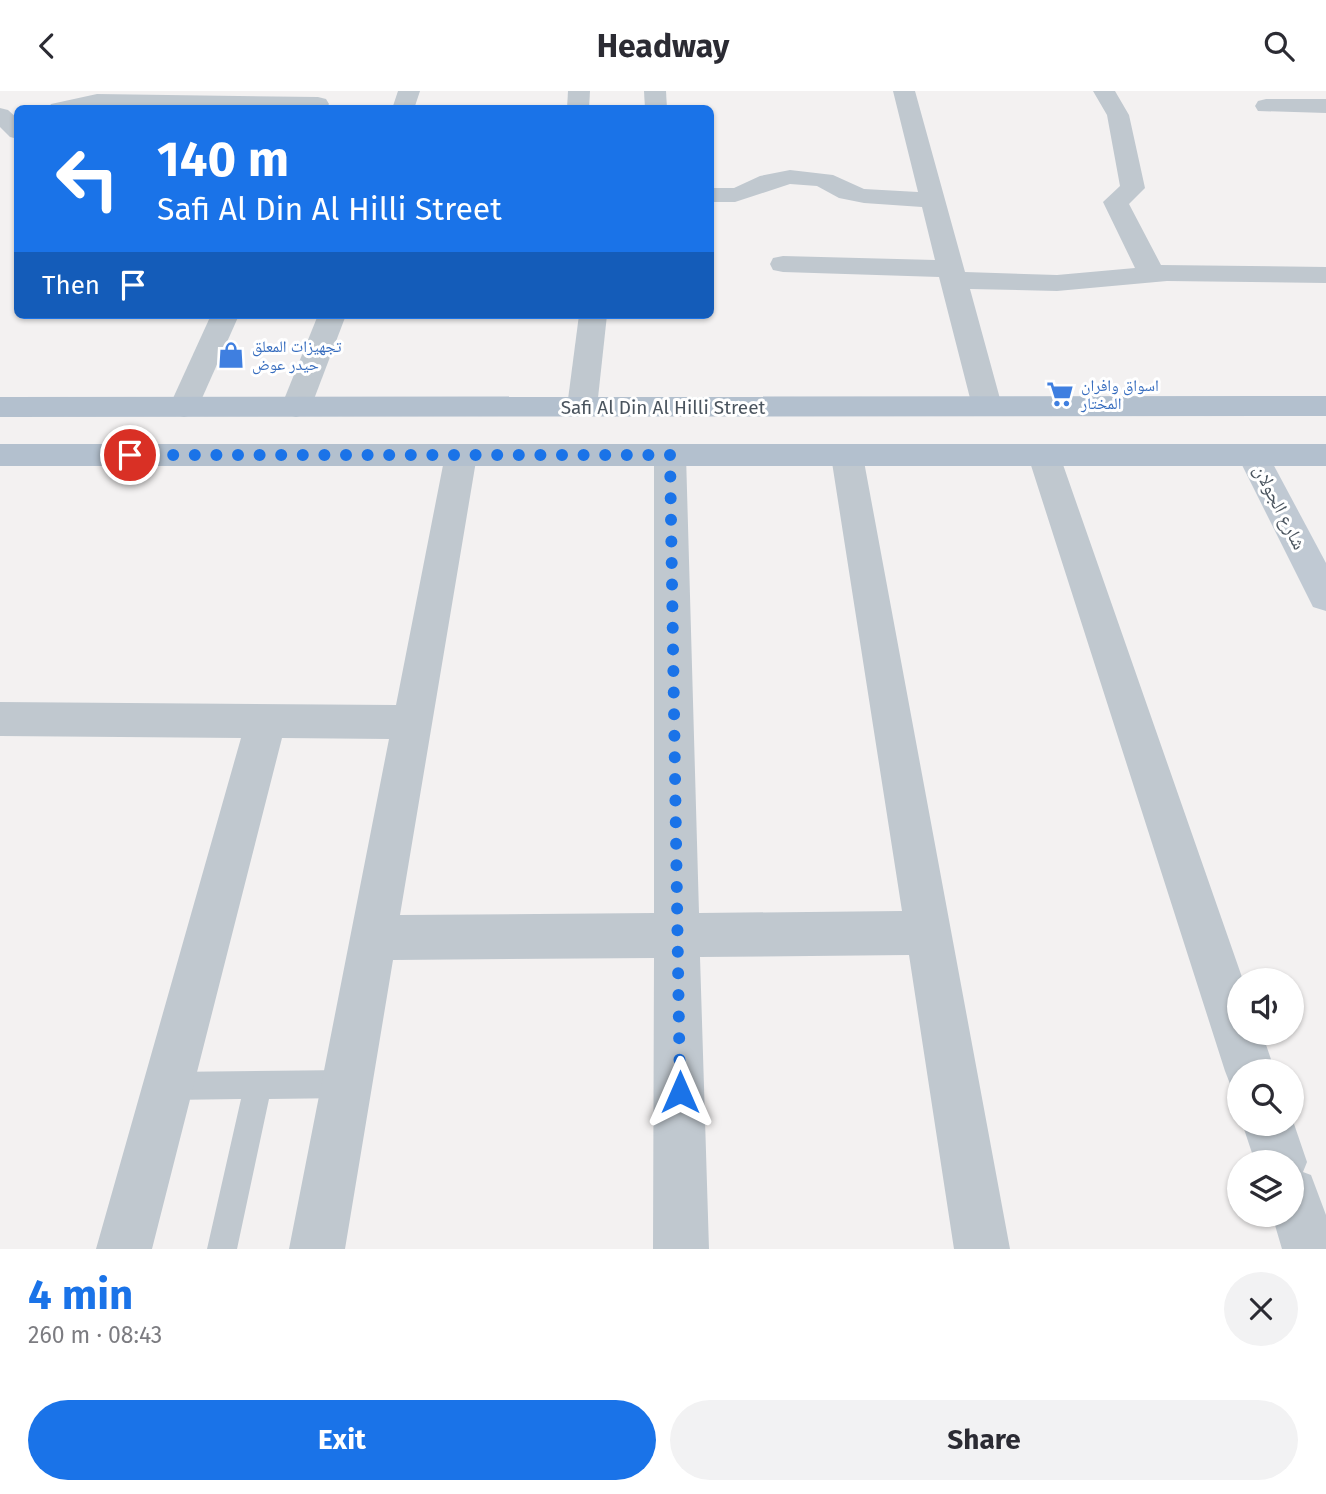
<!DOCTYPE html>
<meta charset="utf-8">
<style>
body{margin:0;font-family:"Fira Sans","Noto Naskh Arabic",sans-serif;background:#f2f2f3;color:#2b2b33;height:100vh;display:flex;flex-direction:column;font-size:26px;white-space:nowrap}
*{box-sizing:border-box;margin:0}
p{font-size:23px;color:#7c7c81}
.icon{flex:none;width:38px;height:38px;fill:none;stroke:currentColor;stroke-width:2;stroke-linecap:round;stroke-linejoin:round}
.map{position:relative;height:1158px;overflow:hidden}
.sheet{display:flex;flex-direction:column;background:#fff;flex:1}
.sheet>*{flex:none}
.hud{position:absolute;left:14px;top:14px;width:700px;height:214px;border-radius:10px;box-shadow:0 2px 5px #0004;background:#1a73e8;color:#fff;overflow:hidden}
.tools{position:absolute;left:1227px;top:877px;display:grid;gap:14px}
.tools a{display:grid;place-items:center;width:77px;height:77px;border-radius:50%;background:#fff;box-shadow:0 2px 5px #0004;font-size:35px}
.pin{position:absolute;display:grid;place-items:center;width:60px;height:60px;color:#fff;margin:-30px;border:4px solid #fff;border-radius:50%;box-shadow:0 2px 7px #0007}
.me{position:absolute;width:77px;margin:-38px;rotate:0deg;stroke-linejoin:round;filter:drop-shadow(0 0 5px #0008)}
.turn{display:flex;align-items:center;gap:24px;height:147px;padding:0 28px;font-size:32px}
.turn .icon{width:91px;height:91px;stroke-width:2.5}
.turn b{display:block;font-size:49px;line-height:60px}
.then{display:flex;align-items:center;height:66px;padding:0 28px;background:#0003;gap:14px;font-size:26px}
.round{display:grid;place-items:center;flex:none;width:74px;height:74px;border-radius:37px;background:#f2f2f3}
.overview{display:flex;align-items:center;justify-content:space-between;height:119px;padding:0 28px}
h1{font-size:42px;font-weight:700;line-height:52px;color:#1a73e8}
.primary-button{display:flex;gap:14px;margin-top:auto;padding:14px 28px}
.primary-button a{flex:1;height:80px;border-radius:42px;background:#1a73e8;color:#fff;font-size:28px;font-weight:700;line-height:80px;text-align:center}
.primary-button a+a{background:#f2f2f3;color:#2b2b33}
header{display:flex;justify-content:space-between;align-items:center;height:91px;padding:0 28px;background:#fff;font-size:32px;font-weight:700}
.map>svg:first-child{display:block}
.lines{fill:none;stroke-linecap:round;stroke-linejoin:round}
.lane{fill:#c0c8cf;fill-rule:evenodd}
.street{fill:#c0c8cf;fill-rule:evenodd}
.secondary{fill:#c0c9d3;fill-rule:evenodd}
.primary{fill:#b3c0ce;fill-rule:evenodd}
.route{stroke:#1a73e8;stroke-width:12;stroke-dasharray:0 21.6}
.labels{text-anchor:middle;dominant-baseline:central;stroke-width:6;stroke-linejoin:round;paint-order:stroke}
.far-shop-label{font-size:16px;fill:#366cbe;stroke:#fff;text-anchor:start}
.street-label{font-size:19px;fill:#4a545e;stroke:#fff}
</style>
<header><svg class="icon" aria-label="back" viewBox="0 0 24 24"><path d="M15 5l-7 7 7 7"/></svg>Headway<svg class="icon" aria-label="search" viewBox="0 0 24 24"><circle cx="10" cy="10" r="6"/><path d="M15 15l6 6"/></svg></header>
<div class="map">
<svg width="1326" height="1158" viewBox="0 0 1326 1158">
<rect width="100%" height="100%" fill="#f3f1f1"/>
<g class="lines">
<polygon class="lane" points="347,979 357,983 361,993 357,1003 347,1007 269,1008 237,1158 207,1158 241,1008 168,1009 158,1005 154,995 158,985 168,981"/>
<g class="street">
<polygon points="398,0 420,0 414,18 392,18"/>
<polygon points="568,0 590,0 589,18 567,18"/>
<polygon points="644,0 666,0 667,18 645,18"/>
<polygon points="893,0 915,0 965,181 1057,184 1135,177 1103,111 1120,95 1107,24 1093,0 1115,0 1129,24 1145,97 1129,113 1161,174 1326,176 1326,192 1167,190 1057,200 970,198 1002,315 998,322 987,325 976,322 972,315 939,186 783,181 773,179 770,173 773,167 783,165 935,169 922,116 864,112 839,107 817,95 790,93 735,111 710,111 710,97 734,97 760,85 790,79 833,84 864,98 918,101"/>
<polygon points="97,3 318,6 326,8 329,13 326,18 48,18 51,13"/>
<polygon points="1266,8 1326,8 1326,22 1258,20 1255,15 1258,10"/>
<polygon points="0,17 8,19 18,28 18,48 10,46 0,36"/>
<polygon points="211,224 239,224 195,323 184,326 173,323 169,316"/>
<polygon points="318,224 346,224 311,316 307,323 296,326 285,323 281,316"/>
<polygon points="579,224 607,224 597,316 593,323 582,326 571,323 567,316"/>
<polygon points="461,353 472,356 477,364 400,824 654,822 654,364 659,356 670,353 681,356 686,364 699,822 902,820 831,365 836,357 847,354 858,357 863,365 1010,1158 954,1158 909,864 700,866 709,1158 653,1158 654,867 393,869 345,1158 289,1158 389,648 282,647 152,1158 96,1158 241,647 0,645 0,611 396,614 445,364 450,356"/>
<polygon points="1044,354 1055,357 1060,365 1243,889 1239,889 1239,942 1262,942 1275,980 1239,980 1239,1000 1232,998 1225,980 1028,365 1033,357"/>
<polygon points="1292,1027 1307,1071 1303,1081 1311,1084 1326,1124 1326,1158 1282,1158 1272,1124 1292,1124 1292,1071 1255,1071 1242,1032 1292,1032"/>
</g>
<polygon class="secondary" points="1253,353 1264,356 1326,472 1326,520 1313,516 1237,364 1242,356"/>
<g class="primary">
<polygon points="1326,305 1326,325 0,326 0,306"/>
<rect x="0" y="353" width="1326" height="22"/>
</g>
</g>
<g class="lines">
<polyline class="route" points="130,364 670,364 680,1001"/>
</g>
<defs>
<symbol id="shop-bare" viewBox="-9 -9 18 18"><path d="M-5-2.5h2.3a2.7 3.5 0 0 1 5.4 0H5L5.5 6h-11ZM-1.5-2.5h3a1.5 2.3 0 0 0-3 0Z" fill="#3f7fe0" stroke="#fff" stroke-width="2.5" paint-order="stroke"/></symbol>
<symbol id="supermarket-bare" viewBox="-9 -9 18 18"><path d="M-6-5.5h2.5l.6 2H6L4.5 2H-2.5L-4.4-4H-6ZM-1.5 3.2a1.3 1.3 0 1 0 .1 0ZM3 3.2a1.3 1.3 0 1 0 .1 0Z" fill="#3f7fe0" stroke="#fff" stroke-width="2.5" paint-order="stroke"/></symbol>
</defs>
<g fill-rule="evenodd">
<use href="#shop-bare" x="212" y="245" width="38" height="38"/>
<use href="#supermarket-bare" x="1041" y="284" width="38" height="38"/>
</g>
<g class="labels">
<g class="far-shop-label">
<text x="252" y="255">تجهيزات المعلق<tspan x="252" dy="18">حيدر عوض</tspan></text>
<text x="1081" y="294">اسواق وافران<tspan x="1081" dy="18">المختار</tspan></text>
</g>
<g class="street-label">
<text x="663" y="316">Safi Al Din Al Hilli Street</text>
<text transform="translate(1280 416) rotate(63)">شارع الجولان</text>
</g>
</g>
</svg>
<div class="tools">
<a><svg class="icon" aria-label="sound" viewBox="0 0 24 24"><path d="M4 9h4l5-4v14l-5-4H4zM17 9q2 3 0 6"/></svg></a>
<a><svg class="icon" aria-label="search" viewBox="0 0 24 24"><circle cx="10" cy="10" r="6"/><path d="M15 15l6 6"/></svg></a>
<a><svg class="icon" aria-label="layers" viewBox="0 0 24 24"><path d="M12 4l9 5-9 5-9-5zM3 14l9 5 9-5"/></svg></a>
</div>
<div class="pin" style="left:130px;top:364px;background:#d93025"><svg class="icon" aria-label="arrive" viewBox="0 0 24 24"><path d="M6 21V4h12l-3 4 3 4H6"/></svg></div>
<svg class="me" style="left:680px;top:1001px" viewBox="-20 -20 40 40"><path d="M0-17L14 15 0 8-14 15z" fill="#1a73e8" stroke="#fff" stroke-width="4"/></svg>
<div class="hud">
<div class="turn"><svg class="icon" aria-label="left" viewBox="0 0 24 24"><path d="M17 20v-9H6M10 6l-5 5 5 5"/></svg><div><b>140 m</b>Safi Al Din Al Hilli Street</div></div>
<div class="then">Then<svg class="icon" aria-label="arrive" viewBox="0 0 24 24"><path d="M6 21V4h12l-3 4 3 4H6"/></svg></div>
</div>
</div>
<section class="sheet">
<div class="overview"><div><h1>4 min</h1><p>260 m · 08:43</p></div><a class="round"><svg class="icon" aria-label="close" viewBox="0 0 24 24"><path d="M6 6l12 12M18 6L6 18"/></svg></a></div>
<div class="primary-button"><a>Exit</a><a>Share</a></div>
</section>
